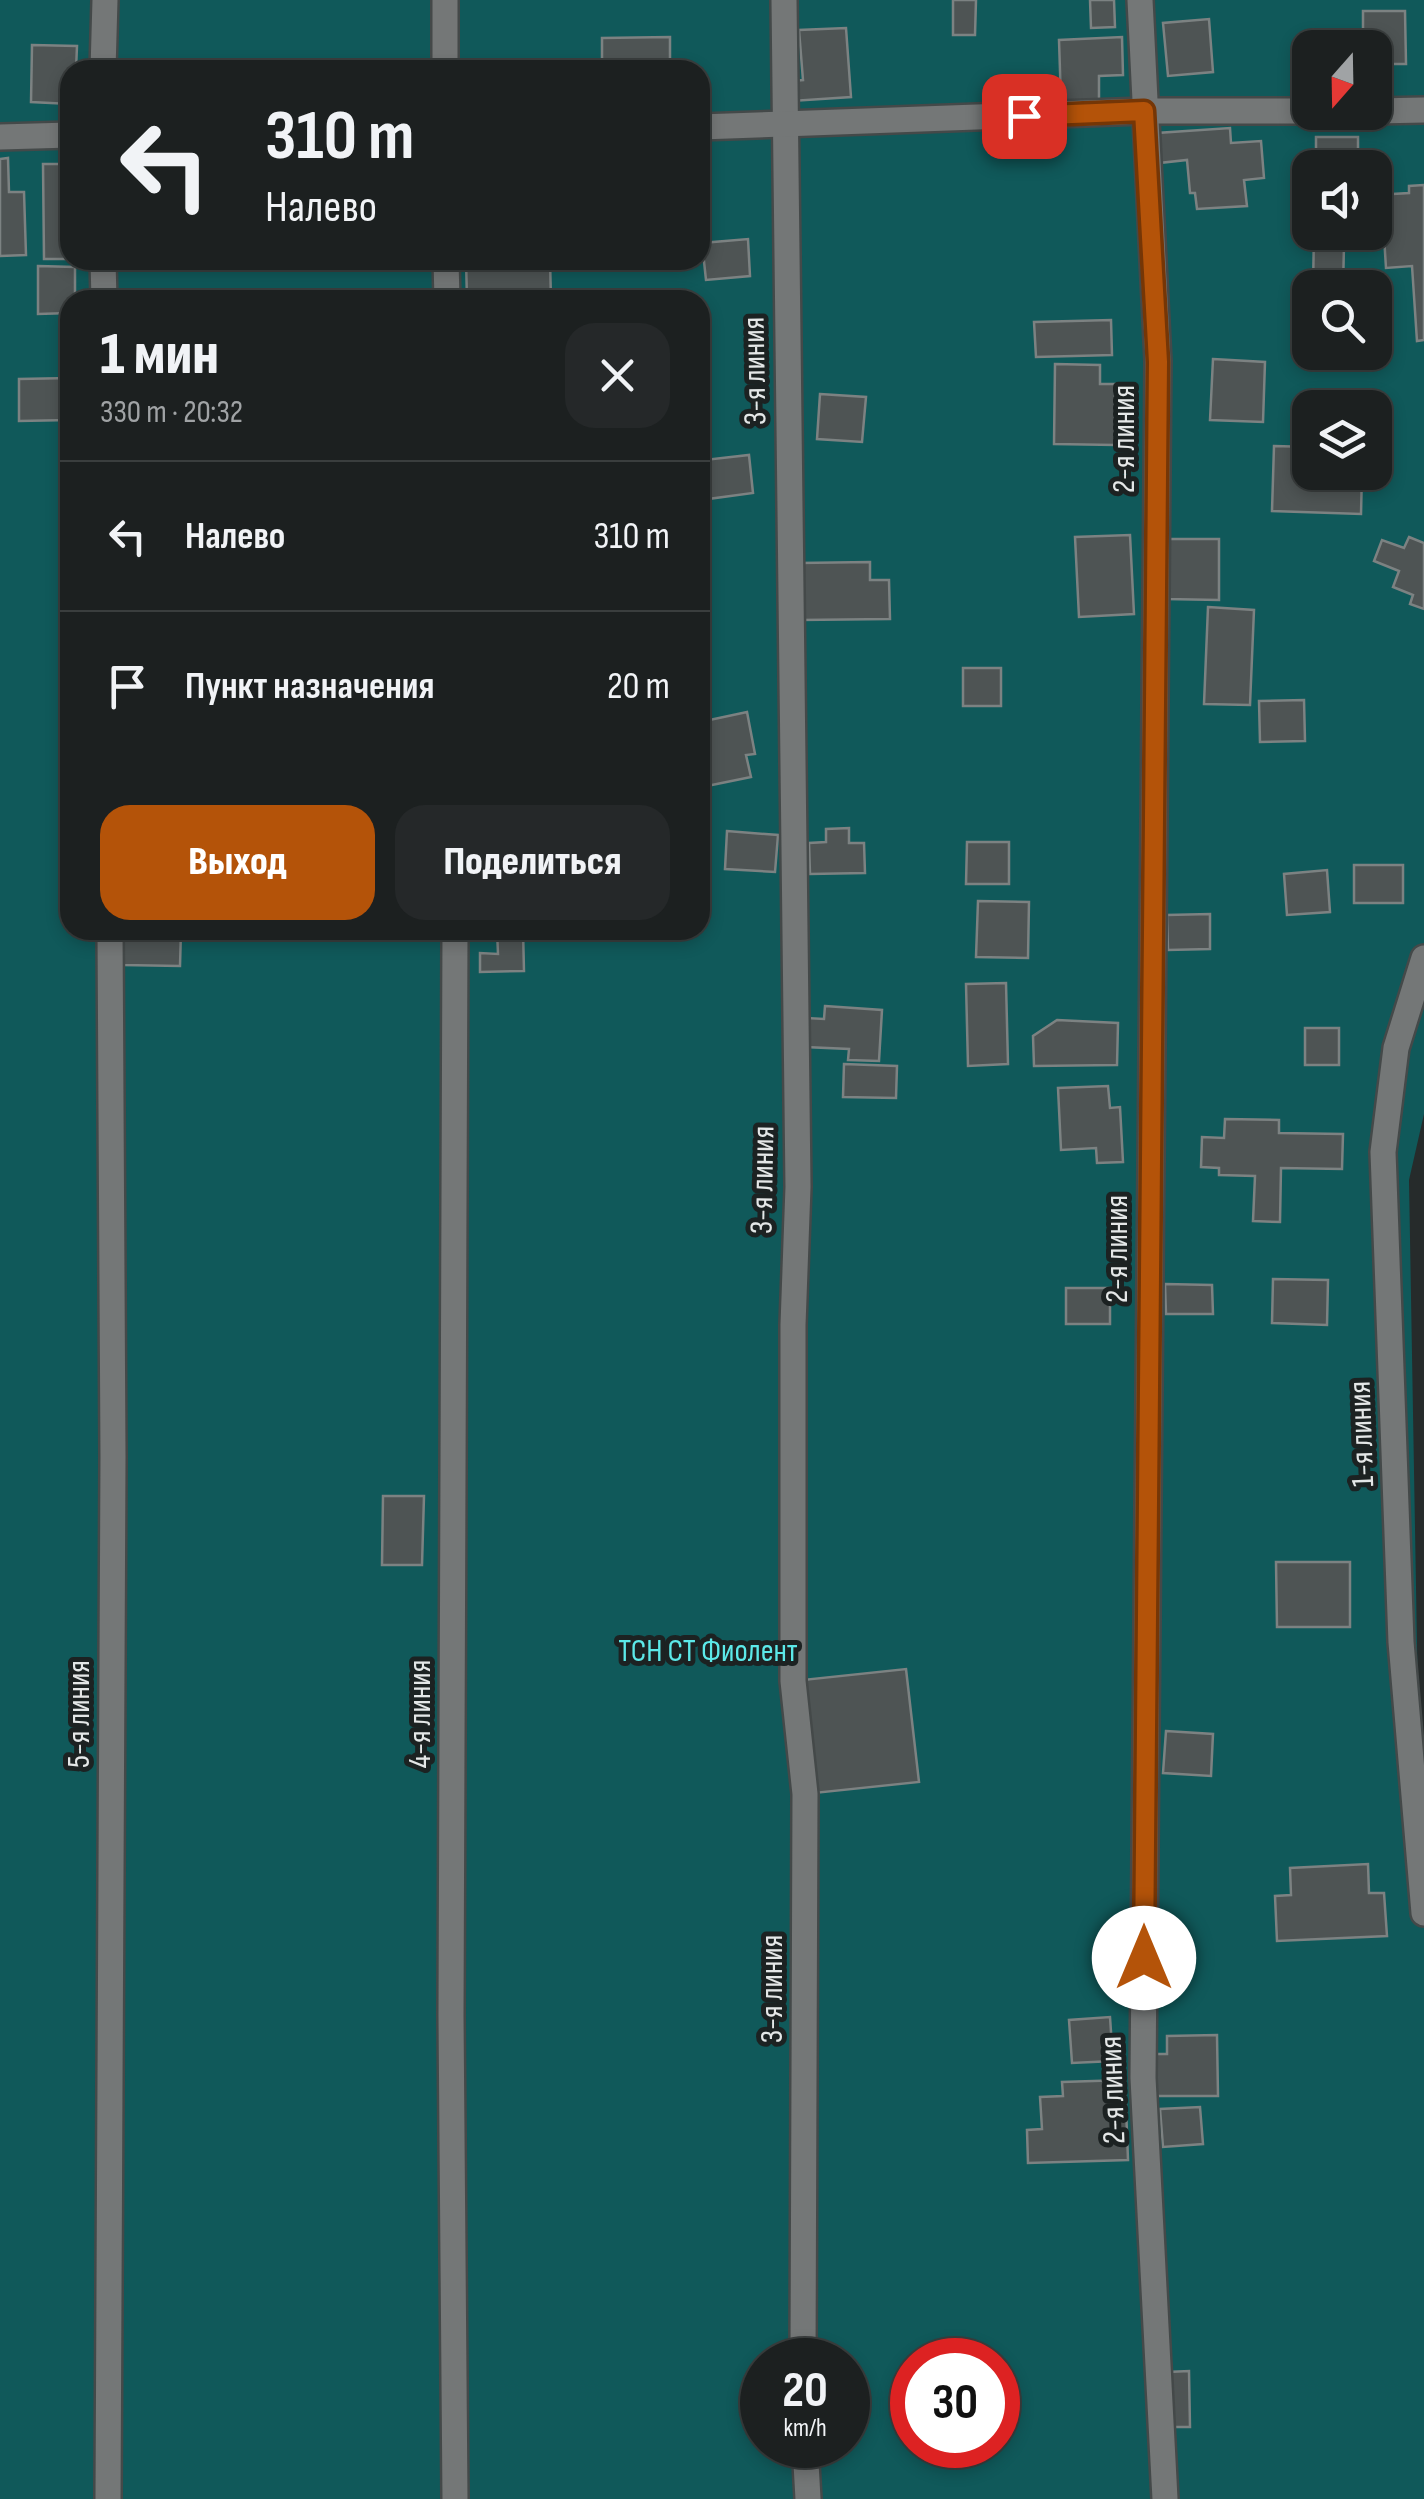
<!DOCTYPE html>
<html lang="ru">
<meta charset="utf-8">
<style>
body{margin:0;font-family:"Sofia Sans Condensed",sans-serif;background:#252829;color:#f1f3f6;height:100vh;display:flex;flex-direction:column;font-size:38px;white-space:nowrap}
*{box-sizing:border-box;margin:0}
p{font-size:32px;color:#a0a3a5}
.icon{flex:none;width:55px;height:55px;fill:none;stroke:currentColor;stroke-width:2;stroke-linecap:round;stroke-linejoin:round}
.map{position:relative;flex:1;overflow:hidden}
.panel{position:absolute;left:60px;top:290px;width:650px;height:650px;display:flex;flex-direction:column;background:#1c2020;border-radius:30px;box-shadow:0 5px 15px #0003,0 0 0 2px #3a3e3e}
.panel>*{flex:none}
.hud{position:absolute;left:60px;top:60px;width:650px;height:210px;border-radius:30px;box-shadow:0 5px 15px #0003,0 0 0 2px #3a3e3e;background:#1c2020;color:#f1f3f6;overflow:hidden}
.needle{width:65px;rotate:200deg}
.fabs{position:absolute;left:1292px;top:30px;display:grid;gap:20px}
.fabs a{display:grid;place-items:center;width:100px;height:100px;border-radius:20px;background:#1c2020;box-shadow:0 5px 15px #0003,0 0 0 2px #3a3e3e;font-size:50px}
.speed{position:absolute;left:740px;top:2338px;display:flex;gap:20px;font-size:50px;font-weight:700;text-align:center}
.speed>*{display:grid;place-content:center;width:130px;height:130px;border-radius:50%;background:#1c2020;box-shadow:0 5px 15px #0003,0 0 0 2px #3a3e3e;line-height:1}
.speed small{font-size:25px;font-weight:400}
.speed .limit{border:15px solid #d22;background:#fff;color:#111}
.pin{position:absolute;display:grid;place-items:center;width:85px;height:85px;color:#fff;margin:-42px;border-radius:20px;box-shadow:0 5px 15px #0006}
.me{position:absolute;width:110px;margin:-55px;rotate:0deg;stroke-linejoin:round;filter:drop-shadow(0 0 8px #0008)}
.turn{display:flex;align-items:center;gap:35px;height:210px;padding:0 40px;font-size:45px}
.turn .icon{width:130px;height:130px;stroke-width:2.5}
.turn b{display:block;font-size:70px;line-height:85px}
.round{display:grid;place-items:center;flex:none;width:105px;height:105px;border-radius:30px;background:#252829}
.headline{display:flex;align-items:center;justify-content:space-between;height:170px;padding:0 40px}
h1{font-size:60px;font-weight:800;line-height:75px}
.cta{display:flex;gap:20px;margin-top:auto;padding:20px 40px}
.cta a{flex:1;height:115px;border-radius:30px;background:#b45309;color:#fff;font-size:40px;font-weight:800;line-height:115px;text-align:center}
.cta a+a{background:#252829;color:#f1f3f6}
ul{padding:0;list-style:none}
li{display:flex;align-items:center;gap:30px;height:150px;padding:0 40px;border-top:2px solid #3a3e3e}
li div{flex:1}
li b{display:block;font-size:38px}
li em{font-style:normal}
.map>svg:first-child{display:block}
.green{fill:#10595a;fill-rule:evenodd}
.building{fill:#4e5454;stroke:#7c8282;stroke-width:2.5}
.lines{fill:none;stroke-linecap:round;stroke-linejoin:round}
.minor-casing{stroke:#444949;stroke-width:30}
.minor{stroke:#747777;stroke-width:25}
.route-casing{stroke:#753606;stroke-width:25}
.route{stroke:#b45309;stroke-width:18}
.labels{text-anchor:middle;dominant-baseline:central;stroke-width:10;stroke-linejoin:round;paint-order:stroke}
.street-label{font-size:32px;fill:#e4e7e7;stroke:#1c2222}
.park-label{font-size:32px;fill:#5ce9e9;stroke:#1c2222}
</style>
<div class="map">
<svg width="1424" height="2499" viewBox="0 0 1424 2499">
<rect width="100%" height="100%" fill="#262b2b"/>
<path class="green" d="M0 0H1424V1114L1409 1180 1421 1876 1424 1880V2499H0ZM1310 48H1375V112H1310ZM70 70H700V260H70ZM1310 168H1375V232H1310ZM1310 288H1375V352H1310ZM70 300H700V930H70ZM1310 408H1375V472H1310ZM762 2360H848V2445H762ZM912 2360H998V2445H912Z"/>
<g class="building">
<polygon points="953,0 976,0 975,35 953,35"/>
<polygon points="1090,0 1114,0 1115,27 1091,28"/>
<polygon points="1363,11 1405,11 1406,64 1375,64 1375,48 1363,48"/>
<polygon points="1209,19 1213,72 1168,76 1163,23"/>
<polygon points="846,28 851,97 792,101 791,81 803,80 799,30"/>
<polygon points="670,37 670,70 602,70 602,38"/>
<polygon points="1122,37 1123,75 1099,76 1099,100 1061,101 1059,40"/>
<polygon points="32,45 77,46 76,70 70,70 70,104 31,102"/>
<polygon points="1230,128 1231,143 1261,141 1264,178 1244,180 1247,206 1197,209 1195,193 1190,193 1187,160 1159,163 1157,133"/>
<rect x="1316" y="137" width="42" height="31"/>
<polygon points="8,158 9,192 24,192 26,255 0,256 0,159"/>
<polygon points="43,164 70,164 70,259 44,259"/>
<polygon points="1424,185 1424,340 1417,341 1412,266 1386,268 1384,236 1369,237 1369,232 1375,232 1375,195 1409,193 1409,186"/>
<polygon points="1314,232 1356,232 1356,245 1344,245 1343,288 1313,288"/>
<polygon points="748,239 750,276 706,280 702,243"/>
<polygon points="466,260 550,260 551,300 467,300"/>
<rect x="615" y="260" width="53" height="4"/>
<polygon points="38,266 75,267 75,300 70,300 70,313 38,314"/>
<polygon points="335,295 335,300 272,300 271,299"/>
<polygon points="1111,320 1112,355 1036,357 1034,322"/>
<polygon points="1213,359 1265,362 1263,422 1210,420"/>
<polygon points="1055,364 1100,365 1100,384 1115,384 1115,445 1054,444"/>
<polygon points="70,378 70,420 19,421 19,379"/>
<polygon points="820,394 866,397 862,442 817,439"/>
<polygon points="1274,446 1310,447 1310,472 1362,472 1361,514 1272,511"/>
<polygon points="749,455 753,493 708,499 704,460"/>
<polygon points="1130,535 1134,614 1079,617 1075,537"/>
<polygon points="1409,537 1424,543 1424,609 1410,604 1413,595 1393,587 1399,571 1374,561 1382,540 1404,548"/>
<polygon points="1166,539 1219,539 1219,600 1166,599"/>
<polygon points="870,562 870,580 889,580 890,619 800,620 799,563"/>
<polygon points="1208,607 1254,610 1250,705 1204,704"/>
<rect x="963" y="668" width="38" height="38"/>
<polygon points="1304,700 1305,741 1260,742 1259,701"/>
<polygon points="747,712 755,754 746,755 751,777 707,786 703,765 700,766 700,722"/>
<polygon points="849,828 849,843 864,843 865,873 810,874 809,843 826,842 826,829"/>
<polygon points="727,831 778,835 775,872 725,869"/>
<polygon points="967,842 1009,842 1009,884 966,884"/>
<rect x="1354" y="865" width="49" height="38"/>
<polygon points="1327,870 1330,912 1287,915 1284,874"/>
<polygon points="978,901 1029,902 1028,958 976,957"/>
<polygon points="1210,914 1210,949 1168,950 1167,915"/>
<polygon points="124,930 181,930 180,966 123,965"/>
<polygon points="497,930 523,930 524,971 480,972 480,953 498,954"/>
<polygon points="1006,983 1008,1064 968,1066 966,984"/>
<polygon points="825,1006 882,1010 879,1061 848,1060 849,1049 805,1047 807,1018 824,1019"/>
<polygon points="1057,1020 1118,1023 1117,1065 1034,1066 1033,1036"/>
<rect x="1305" y="1028" width="34" height="37"/>
<polygon points="844,1064 897,1066 896,1098 843,1097"/>
<polygon points="1108,1086 1110,1108 1120,1107 1123,1162 1097,1163 1096,1148 1061,1150 1058,1088"/>
<polygon points="1225,1119 1279,1120 1279,1133 1343,1134 1342,1169 1281,1168 1280,1222 1253,1221 1255,1176 1219,1175 1219,1168 1201,1167 1202,1137 1224,1138"/>
<polygon points="1273,1279 1328,1280 1327,1325 1272,1323"/>
<polygon points="1165,1284 1212,1285 1213,1314 1166,1314"/>
<rect x="1066" y="1288" width="44" height="36"/>
<polygon points="383,1496 424,1496 422,1565 382,1565"/>
<polygon points="1276,1562 1350,1562 1350,1627 1277,1627"/>
<polygon points="906,1669 919,1782 805,1794 793,1681"/>
<polygon points="1166,1731 1213,1734 1211,1776 1163,1773"/>
<polygon points="1368,1864 1369,1893 1384,1893 1387,1936 1277,1941 1275,1896 1291,1895 1290,1868"/>
<polygon points="1110,2017 1113,2061 1072,2063 1069,2020"/>
<polygon points="1217,2035 1218,2096 1151,2096 1150,2054 1167,2054 1167,2036"/>
<polygon points="1125,2080 1128,2160 1028,2163 1027,2130 1042,2129 1040,2097 1063,2096 1062,2082"/>
<polygon points="1200,2107 1203,2144 1163,2147 1160,2109"/>
<polygon points="1189,2371 1190,2427 1168,2427 1167,2372"/>
</g>
<g class="lines">
<defs>
<g id="minor">
<polyline points="445,0 445,70"/>
<polyline points="784,0 798,1187 793,1325 793,1681 805,1794 803,2360"/>
<polyline points="1140,0 1158,361 1143,2078 1165,2499"/>
<polyline points="103,70 105,0"/>
<polyline points="1375,111 1424,110"/>
<polyline points="700,127 1144,111 1310,111"/>
<polyline points="0,137 70,135"/>
<polyline points="103,260 104,300"/>
<polyline points="446,260 447,300"/>
<polyline points="1424,958 1396,1048 1383,1152 1401,1642 1424,1913"/>
<polyline points="805,2445 808,2499"/>
<polyline points="108,2499 113,1457 110,930"/>
<polyline points="455,2499 451,2015 455,930"/>
</g>
</defs>
<use href="#minor" class="minor-casing"/>
<use href="#minor" class="minor"/>
</g>
<g class="lines">
<defs>
<polyline id="route" points="1024,116 1144,111 1158,362 1144,1958"/>
</defs>
<use href="#route" class="route-casing"/>
<use href="#route" class="route"/>
</g>
<g class="labels">
<g class="street-label">
<text transform="translate(755 371) rotate(-91)">3-я линия</text>
<text transform="translate(1124 439) rotate(-90)">2-я линия</text>
<text transform="translate(763 1180) rotate(-89)">3-я линия</text>
<text transform="translate(1117 1249) rotate(-90)">2-я линия</text>
<text transform="translate(1362 1434) rotate(-92)">1-я линия</text>
<text transform="translate(79 1714) rotate(-90)">5-я линия</text>
<text transform="translate(420 1714) rotate(-90)">4-я линия</text>
<text transform="translate(772 1989) rotate(-90)">3-я линия</text>
<text transform="translate(1113 2090) rotate(-92)">2-я линия</text>
</g>
<g class="park-label">
<text x="708" y="1651">ТСН СТ Фиолент</text>
</g>
</g>
</svg>
<div class="fabs">
<a><svg class="needle" viewBox="-14 -14 28 28"><path d="M0-13l5 13h-10z" fill="#e53935"/><path d="M0 13l5-13h-10z" fill="#a0a3a5"/></svg></a>
<a><svg class="icon" aria-label="sound" viewBox="0 0 24 24"><path d="M4 9h4l5-4v14l-5-4H4zM17 9q2 3 0 6"/></svg></a>
<a><svg class="icon" aria-label="search" viewBox="0 0 24 24"><circle cx="10" cy="10" r="6"/><path d="M15 15l6 6"/></svg></a>
<a><svg class="icon" aria-label="layers" viewBox="0 0 24 24"><path d="M12 4l9 5-9 5-9-5zM3 14l9 5 9-5"/></svg></a>
</div>
<div class="speed"><div>20<small>km/h</small></div><div class="limit">30</div></div>
<div class="pin" style="left:1024px;top:116px;background:#d93025"><svg class="icon" aria-label="arrive" viewBox="0 0 24 24"><path d="M6 21V4h12l-3 4 3 4H6"/></svg></div>
<svg class="me" style="left:1144px;top:1958px" viewBox="-20 -20 40 40"><circle r="19" fill="#fff"/><path d="M0-13L10 11 0 6-10 11z" fill="#b45309"/></svg>
<div class="hud">
<div class="turn"><svg class="icon" aria-label="left" viewBox="0 0 24 24"><path d="M17 20v-9H6M10 6l-5 5 5 5"/></svg><div><b>310 m</b>Налево</div></div>
</div>
<section class="panel">
<div class="headline"><div><h1>1 мин</h1><p>330 m · 20:32</p></div><a class="round"><svg class="icon" aria-label="close" viewBox="0 0 24 24"><path d="M6 6l12 12M18 6L6 18"/></svg></a></div>
<ul>
<li><svg class="icon" aria-label="left" viewBox="0 0 24 24"><path d="M17 20v-9H6M10 6l-5 5 5 5"/></svg><div><b>Налево</b></div><em>310 m</em></li>
<li><svg class="icon" aria-label="arrive" viewBox="0 0 24 24"><path d="M6 21V4h12l-3 4 3 4H6"/></svg><div><b>Пункт назначения</b></div><em>20 m</em></li>
</ul>
<div class="cta"><a>Выход</a><a>Поделиться</a></div>
</section>
</div>
